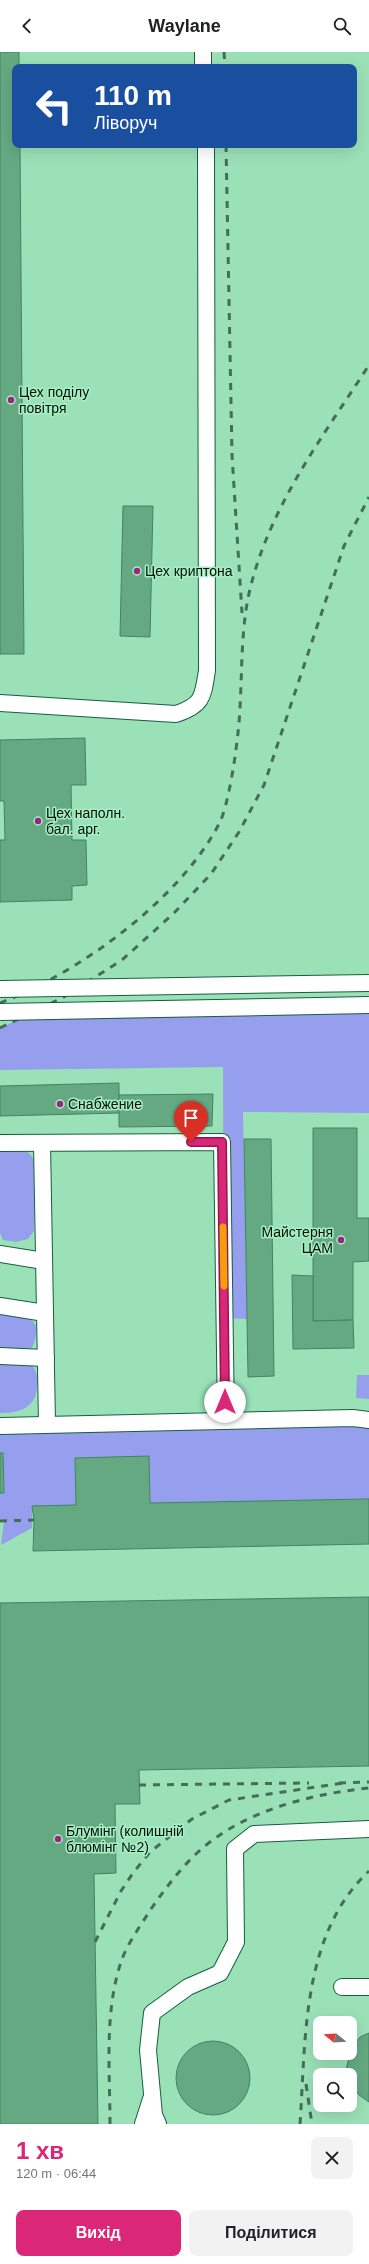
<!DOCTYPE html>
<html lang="uk">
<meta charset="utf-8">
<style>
body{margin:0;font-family:Helvetica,sans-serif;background:#f2f2f2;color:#202124;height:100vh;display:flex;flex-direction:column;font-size:15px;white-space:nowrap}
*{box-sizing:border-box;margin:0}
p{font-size:13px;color:#757577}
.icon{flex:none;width:22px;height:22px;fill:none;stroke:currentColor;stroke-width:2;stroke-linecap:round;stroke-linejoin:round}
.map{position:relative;height:2072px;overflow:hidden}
.side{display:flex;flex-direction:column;background:#fff;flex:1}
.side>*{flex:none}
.banner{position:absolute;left:12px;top:12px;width:345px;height:84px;border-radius:8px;box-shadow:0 4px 16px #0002;background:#1a4fa0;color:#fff;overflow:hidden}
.needle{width:26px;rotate:288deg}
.buttons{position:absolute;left:313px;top:1964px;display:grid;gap:8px}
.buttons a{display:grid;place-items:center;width:44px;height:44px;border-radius:8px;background:#fff;box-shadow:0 4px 16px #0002;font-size:20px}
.pin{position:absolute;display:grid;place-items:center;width:34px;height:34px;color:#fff;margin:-41px -17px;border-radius:50% 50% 50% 0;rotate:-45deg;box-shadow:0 0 4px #0007}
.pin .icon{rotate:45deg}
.me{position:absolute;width:44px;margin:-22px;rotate:0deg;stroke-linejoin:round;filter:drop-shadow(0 0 3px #0008)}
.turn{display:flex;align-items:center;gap:14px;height:84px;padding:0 16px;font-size:18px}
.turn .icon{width:52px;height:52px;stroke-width:2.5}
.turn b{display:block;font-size:28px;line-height:34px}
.round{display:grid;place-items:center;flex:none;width:42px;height:42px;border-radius:8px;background:#f2f2f2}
.summary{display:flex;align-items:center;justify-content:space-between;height:68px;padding:0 16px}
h1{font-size:24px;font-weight:700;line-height:30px;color:#db2777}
.cta{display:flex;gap:8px;margin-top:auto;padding:8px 16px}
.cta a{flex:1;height:46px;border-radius:8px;background:#db2777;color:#fff;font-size:16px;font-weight:700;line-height:46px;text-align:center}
.cta a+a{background:#f2f2f2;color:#202124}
header{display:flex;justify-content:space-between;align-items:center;height:52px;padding:0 16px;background:#fff;font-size:18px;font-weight:700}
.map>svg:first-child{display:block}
.green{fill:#969fed}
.building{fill:#65a983;stroke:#408460}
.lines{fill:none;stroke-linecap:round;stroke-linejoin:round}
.minor-casing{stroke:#165f3d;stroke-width:18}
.minor{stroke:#fff;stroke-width:16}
.rail{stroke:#456e55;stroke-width:3;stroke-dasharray:7 7;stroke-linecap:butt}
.minor-bridge-casing{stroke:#165f3d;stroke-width:18;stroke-linecap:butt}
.minor-bridge{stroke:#fff;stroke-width:16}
.route-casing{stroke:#8e194d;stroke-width:10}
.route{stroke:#db2777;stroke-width:7}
.slow{stroke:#f59e0b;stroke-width:7}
.poi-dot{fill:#9a2581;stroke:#a8eec5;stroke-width:1.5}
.labels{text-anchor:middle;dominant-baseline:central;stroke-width:3;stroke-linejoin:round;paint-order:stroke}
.poi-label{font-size:14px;fill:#001105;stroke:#a8eec5;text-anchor:start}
</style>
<header><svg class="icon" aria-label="back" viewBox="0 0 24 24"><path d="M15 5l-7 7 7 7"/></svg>Waylane<svg class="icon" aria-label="search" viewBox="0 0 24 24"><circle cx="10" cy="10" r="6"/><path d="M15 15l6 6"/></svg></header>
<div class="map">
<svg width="369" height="2072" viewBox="0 0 369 2072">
<rect width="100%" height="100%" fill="#9be1b8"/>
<g class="green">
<polygon points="369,953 369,1061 243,1060 247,1267 224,1266 223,1015 0,1018 0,976 37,959"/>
<path d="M0 1091C15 1095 26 1094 34 1108V1179L28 1187 16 1190 3 1188 0 1181Z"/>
<path d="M0 1260C25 1264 46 1264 32 1296L0 1299Z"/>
<path d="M0 1310 30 1311C37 1319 38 1324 37 1334 36 1356 20 1361 0 1361Z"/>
<polygon points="357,1323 369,1323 369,1347 356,1346"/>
<polygon points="369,1370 369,1447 150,1451 149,1405 75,1406 76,1453 32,1454 32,1476 1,1493 4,1469 0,1469 0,1441 4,1441 3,1402 0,1401 0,1374"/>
</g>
<g class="building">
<polygon points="0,0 19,0 19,15 15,15 15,93 20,93 24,602 0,602"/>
<polygon points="123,454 153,454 150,585 120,584"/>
<polygon points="85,686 86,733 71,733 72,788 86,788 87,833 72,834 72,848 0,850 0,788 5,788 4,749 0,749 0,688"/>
<polygon points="119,1031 119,1061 0,1064 0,1034"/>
<polygon points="213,1042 212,1074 119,1075 119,1043"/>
<polygon points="313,1076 357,1076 357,1166 369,1166 369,1209 353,1210 353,1268 313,1269"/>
<polygon points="244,1087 271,1087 274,1324 248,1325"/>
<polygon points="292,1223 313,1224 313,1269 353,1268 354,1296 293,1297"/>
<polygon points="0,1401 3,1401 4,1441 0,1441"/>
<polygon points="149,1404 150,1451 369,1447 369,1492 33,1499 34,1468 32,1454 76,1453 75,1406"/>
<polygon points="369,1545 369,1714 139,1718 140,1752 115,1752 116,1821 94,1822 98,2072 0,2072 0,1551"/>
<polygon points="369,1981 369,2050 359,2043 350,2031 350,2023 347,2023 346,2018 351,1997 360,1985"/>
<circle cx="213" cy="2026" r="37"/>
</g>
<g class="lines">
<defs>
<g id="minor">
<polyline points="203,0 203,15"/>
<path d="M0 651 176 662C203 653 203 645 207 618L206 93"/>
<polyline points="0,1091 222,1090 226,1369"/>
<polyline points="42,1091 47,1372"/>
<polyline points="0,1202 44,1209"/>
<polyline points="0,1254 45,1261"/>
<polyline points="0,1304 46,1306"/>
<polyline points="0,1374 353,1366 369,1368"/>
<polyline points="342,1935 369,1935"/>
<polyline points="143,2072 151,2047"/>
<polyline points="158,2072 154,2063 148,1998 152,1961 188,1935 220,1921 236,1890 235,1797 254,1782 369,1777"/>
</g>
</defs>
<use href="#minor" class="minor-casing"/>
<use href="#minor" class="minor"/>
<g class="rail">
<polyline points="224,0 225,15"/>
<polyline points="226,93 232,403 242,561"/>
<path d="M0 951C79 921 181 847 220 770 228 753 235 708 237 689 244 637 238 584 251 533 272 451 324 383 369 313"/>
<polyline points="0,976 62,946 122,908 174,861 211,822 239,780 264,733 344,494 369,445"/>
<polyline points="0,1469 34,1468"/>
<polyline points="339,1731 369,1730"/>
<polyline points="139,1733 309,1731"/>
<polyline points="95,1890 121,1839 133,1821 150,1800 192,1767 229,1748 343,1731"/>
<polyline points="306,2032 312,2072"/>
<path d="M110 2072C110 2019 104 1961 121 1910 127 1892 141 1873 151 1857 165 1837 179 1818 197 1801 242 1759 310 1742 369 1736"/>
<path d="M300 2072C306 1987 301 1883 369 1819"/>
</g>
<defs>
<g id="minor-bridge">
<polyline points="0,937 369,931"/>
<polyline points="0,960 369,953"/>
</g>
</defs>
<use href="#minor-bridge" class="minor-bridge-casing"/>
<use href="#minor-bridge" class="minor-bridge"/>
</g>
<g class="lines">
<defs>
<polyline id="route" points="191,1090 222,1090 225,1350"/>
</defs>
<use href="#route" class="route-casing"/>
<use href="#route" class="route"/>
<polyline class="slow" points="223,1175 224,1234"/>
</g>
<g class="poi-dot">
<circle cx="11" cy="348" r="4"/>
<circle cx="137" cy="519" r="4"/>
<circle cx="38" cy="769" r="4"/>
<circle cx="60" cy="1052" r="4"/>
<circle cx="341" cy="1188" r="4"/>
<circle cx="58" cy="1787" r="4"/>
</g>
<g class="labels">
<g class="poi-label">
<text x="19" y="340">Цех поділу<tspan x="19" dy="16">повітря</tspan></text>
<text x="145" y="519">Цех криптона</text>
<text x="46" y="761">Цех наполн.<tspan x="46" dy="16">бал. арг.</tspan></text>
<text x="68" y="1052">Снабжение</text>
<text x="333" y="1180" text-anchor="end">Майстерня<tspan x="333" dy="16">ЦАМ</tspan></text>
<text x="66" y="1779">Блумінг (колишній<tspan x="66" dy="16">блюмінг №2)</tspan></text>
</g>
</g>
</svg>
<div class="buttons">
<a><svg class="needle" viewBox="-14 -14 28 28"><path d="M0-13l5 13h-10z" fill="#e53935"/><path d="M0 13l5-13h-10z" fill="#757577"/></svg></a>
<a><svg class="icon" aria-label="search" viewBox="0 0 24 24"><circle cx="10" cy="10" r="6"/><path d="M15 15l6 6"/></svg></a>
</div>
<div class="pin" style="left:191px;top:1090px;background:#d93025"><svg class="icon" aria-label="arrive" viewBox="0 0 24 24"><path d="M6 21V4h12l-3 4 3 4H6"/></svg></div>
<svg class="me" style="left:225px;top:1350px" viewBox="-20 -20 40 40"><circle r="19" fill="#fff"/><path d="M0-13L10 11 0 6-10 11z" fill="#db2777"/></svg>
<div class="banner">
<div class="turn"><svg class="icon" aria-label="left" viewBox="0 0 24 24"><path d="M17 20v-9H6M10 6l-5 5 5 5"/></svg><div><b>110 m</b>Ліворуч</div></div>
</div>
</div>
<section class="side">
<div class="summary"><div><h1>1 хв</h1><p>120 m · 06:44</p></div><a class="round"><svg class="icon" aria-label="close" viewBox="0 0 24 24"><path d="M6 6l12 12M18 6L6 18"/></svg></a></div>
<div class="cta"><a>Вихід</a><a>Поділитися</a></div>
</section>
